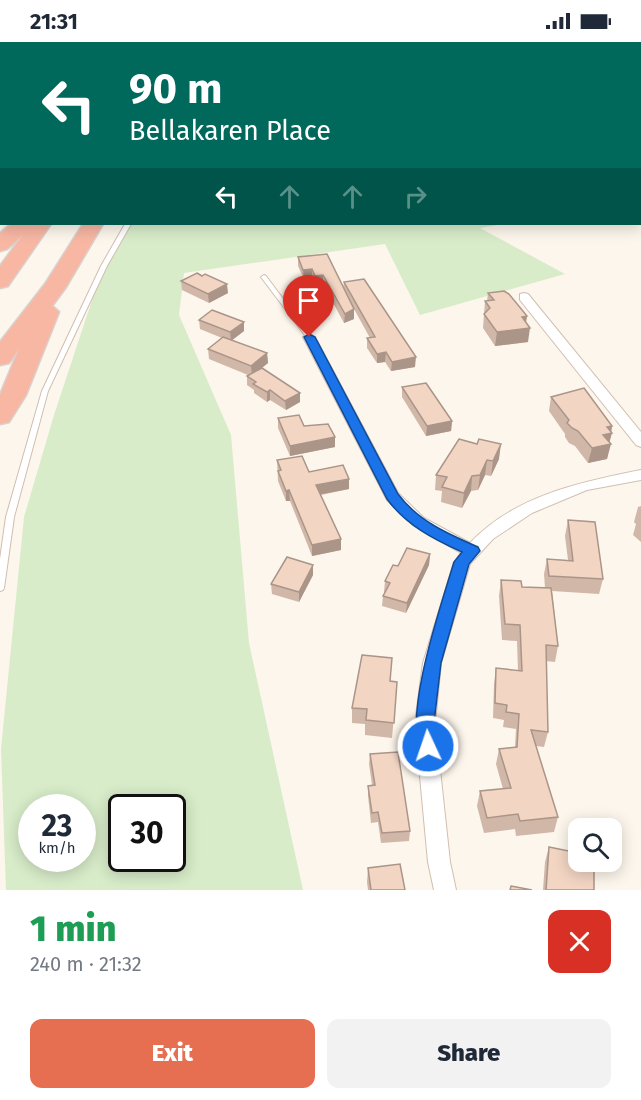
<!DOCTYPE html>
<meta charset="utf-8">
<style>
body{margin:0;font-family:"Fira Sans",sans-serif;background:#f2f2f3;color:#1f2937;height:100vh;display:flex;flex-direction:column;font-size:22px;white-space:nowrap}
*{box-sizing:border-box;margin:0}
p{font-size:20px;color:#747a83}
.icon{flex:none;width:33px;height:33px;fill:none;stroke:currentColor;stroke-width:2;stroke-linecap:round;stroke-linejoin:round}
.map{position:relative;height:848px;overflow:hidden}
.drawer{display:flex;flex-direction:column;background:#fff;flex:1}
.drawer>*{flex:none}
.banner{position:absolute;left:0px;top:0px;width:642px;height:183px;box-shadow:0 3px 15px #0003;background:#00695c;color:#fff;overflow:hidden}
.fabs{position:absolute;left:568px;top:776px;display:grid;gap:12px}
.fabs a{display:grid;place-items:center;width:54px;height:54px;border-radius:12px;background:#fff;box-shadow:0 3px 15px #0003;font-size:30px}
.speed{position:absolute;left:18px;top:752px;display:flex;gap:12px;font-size:30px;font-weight:700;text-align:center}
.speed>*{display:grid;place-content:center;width:78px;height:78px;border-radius:50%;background:#fff;box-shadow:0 3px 15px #0003;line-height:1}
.speed small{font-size:15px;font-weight:400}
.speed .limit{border:3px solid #111;border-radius:9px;background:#fff;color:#111}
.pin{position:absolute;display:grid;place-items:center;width:51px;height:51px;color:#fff;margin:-62px -26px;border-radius:50% 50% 50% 0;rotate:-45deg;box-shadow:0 0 6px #0007}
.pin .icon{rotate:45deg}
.me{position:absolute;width:66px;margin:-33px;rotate:357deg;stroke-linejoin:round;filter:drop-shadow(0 0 4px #0008)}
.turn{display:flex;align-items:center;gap:21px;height:126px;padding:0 30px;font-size:27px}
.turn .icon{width:78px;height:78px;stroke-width:2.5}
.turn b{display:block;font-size:42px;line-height:51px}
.lanes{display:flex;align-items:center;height:57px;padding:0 30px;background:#0003;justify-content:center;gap:30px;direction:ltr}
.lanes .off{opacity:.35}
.round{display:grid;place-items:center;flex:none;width:63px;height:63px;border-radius:12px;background:#f2f2f3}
.headline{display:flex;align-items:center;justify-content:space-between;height:102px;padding:0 30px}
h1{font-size:36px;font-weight:800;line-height:45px;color:#1e9e55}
.button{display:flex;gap:12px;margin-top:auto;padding:12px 30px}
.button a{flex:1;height:69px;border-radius:12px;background:#e76f51;color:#fff;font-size:24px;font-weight:800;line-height:69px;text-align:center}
.button a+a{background:#f2f2f3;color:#1f2937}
.status{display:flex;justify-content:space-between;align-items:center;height:42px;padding:0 30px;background:#fff;direction:ltr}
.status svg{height:16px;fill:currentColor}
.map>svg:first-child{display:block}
.green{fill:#d8ecc9;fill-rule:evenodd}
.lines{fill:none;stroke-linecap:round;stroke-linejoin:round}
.service-casing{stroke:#d1beb0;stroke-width:2}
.minor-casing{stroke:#d1beb0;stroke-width:2}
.motorway-casing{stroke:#dad1cd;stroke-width:3}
.service{fill:#fff;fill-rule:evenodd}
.minor{fill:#fff;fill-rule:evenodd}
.motorway{fill:#f7b7a3;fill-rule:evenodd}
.wall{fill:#d1b7a8}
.shaded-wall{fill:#aa9588}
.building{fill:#f3d5c3;stroke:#aa9588;stroke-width:1.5}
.route{fill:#1a73e8;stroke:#114b97;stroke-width:1.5}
</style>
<div class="status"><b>21:31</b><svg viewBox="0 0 49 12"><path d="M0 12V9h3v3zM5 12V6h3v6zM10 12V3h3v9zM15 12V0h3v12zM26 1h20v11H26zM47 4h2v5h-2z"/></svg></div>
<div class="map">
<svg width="641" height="848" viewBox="0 0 641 848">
<rect width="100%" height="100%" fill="#fdf6ec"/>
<g class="green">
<polygon points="261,0 641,0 641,157 640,2"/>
<path d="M130 182H503L480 186 565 232 420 273 385 202 184 231 179 273 231 393 249 601 303 848H6L1 707 24 475 54 373 97 243ZM32 765H82V816H32ZM122 765H172V816H122Z"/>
</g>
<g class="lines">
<defs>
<g id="service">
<rect x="640" y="53" width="1" height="2"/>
<polygon points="125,182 131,182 107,224 48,349 14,475 4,546 3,548 0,549 0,517 6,475 42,349 101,224"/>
<polygon points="264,233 266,234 311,294 311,296 307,296 261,235"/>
</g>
<g id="minor">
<polygon points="524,251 528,252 641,390 641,405 636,403 520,258 520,252"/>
<path d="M309 291 315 295 398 451 424 476 470 501C514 454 580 440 641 428V438L587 448 532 471 493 497 470 522 441 621 435 681 450 820 456 848H434L428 820 415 681 423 621 454 520 461 511 413 483 387 458 303 295Z"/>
</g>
<g id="motorway">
<polygon points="159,0 173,0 158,2"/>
<polygon points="195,0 209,0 194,2"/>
<polygon points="11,182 51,182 8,244 0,246 0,224 23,193 7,207 0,209 0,191"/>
<polygon points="83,182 103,182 66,245 52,264 59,270 26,353 9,380 0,382 0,353 19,307 9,321 0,323 0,300 45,242"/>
</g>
</defs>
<use href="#service" class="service-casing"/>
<use href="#minor" class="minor-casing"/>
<use href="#motorway" class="motorway-casing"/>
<use href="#service" class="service"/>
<use href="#minor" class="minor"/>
<use href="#motorway" class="motorway"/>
</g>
<g class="wall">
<polygon points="298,215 343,246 344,240 415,325 391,329 385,320 377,321 367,306 367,296 370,296 354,267 354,277 344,281 323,242 315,243 312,236 304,237 298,224"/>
<polygon points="202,234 228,251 209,261 182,248 181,239"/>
<polygon points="488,251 527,274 526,280 528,300 495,304 483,286 485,259 487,259"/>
<polygon points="199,278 244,280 244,289 232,298 267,311 268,321 261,326 300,351 300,360 286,368 270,358 267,360 254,351 254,348 247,343 247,334 248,333 209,317 208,307 222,296 200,287"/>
<polygon points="402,345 452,379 451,389 426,394 402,355"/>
<polygon points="551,355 612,384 607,417 588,421 575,404 569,401 565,395 565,392 549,369"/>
<polygon points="278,376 304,384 335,395 335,405 290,414 278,386"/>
<polygon points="459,397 499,417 491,434 485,433 478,448 471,449 462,466 441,460 442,449 435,448 436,433"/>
<polygon points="277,418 309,430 349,437 349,447 321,453 341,508 312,514 290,459 286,459 278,439"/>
<polygon points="641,464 641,500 633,493 636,482 634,480 638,465"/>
<polygon points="568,478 603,537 599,552 552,549 558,604 555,620 546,619 548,690 544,705 536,704 558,775 554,790 516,794 515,787 484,791 477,764 480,749 503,747 496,722 499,707 515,705 516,687 503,685 504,678 493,676 494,642 496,626 518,629 517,599 502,598 499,554 501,538 522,545 545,546 544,532 547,517 568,518 565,494"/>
<polygon points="430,512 429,523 406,571 382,564 383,554 385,550 384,550 385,539 398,524"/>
<polygon points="313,533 299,560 272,552 271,542"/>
<polygon points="390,639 397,640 392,696 365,693 365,682 352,681 352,666"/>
<polygon points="370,712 410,789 409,799 381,801 378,780 371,781 368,754 368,744 372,743 369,722"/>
<polygon points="549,805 587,827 594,848 543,848 545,820"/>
<polygon points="368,826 405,848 368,848 367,840"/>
</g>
<g class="shaded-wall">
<polygon points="312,227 312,236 304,237 303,228"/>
<polygon points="323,233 323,242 315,243 315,234"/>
<polygon points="227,242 228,251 209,261 208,252"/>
<polygon points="354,267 354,277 344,281 345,272"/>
<polygon points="527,274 525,286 530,286 528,300 495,304 497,290 522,275"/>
<polygon points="244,280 244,289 231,299 230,290"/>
<polygon points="386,310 385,320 377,321 377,312"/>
<polygon points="267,311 268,321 252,334 251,324"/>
<polygon points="416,315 415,325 391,329 392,320"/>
<polygon points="270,348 270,358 267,360 267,350"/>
<polygon points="300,351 300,360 286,368 285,359"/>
<polygon points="452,379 451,389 426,394 427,384"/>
<polygon points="612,384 611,391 612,391 609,402 611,402 607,417 588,421 592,406 603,393 607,385"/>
<polygon points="335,395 335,405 290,414 290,404"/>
<polygon points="501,402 499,417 491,434 493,419"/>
<polygon points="487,418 485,433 478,448 480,433"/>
<polygon points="472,434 471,449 462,466 464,451"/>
<polygon points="349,437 349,447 317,453 316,443"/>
<polygon points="289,448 290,459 286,459 286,449"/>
<polygon points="341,497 341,508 312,514 312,503"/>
<polygon points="430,512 429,523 406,571 407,561"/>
<polygon points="313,523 313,533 299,560 299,550"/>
</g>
<g class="building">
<polygon points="327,212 354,267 345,272 323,233 315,234 312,227 303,228 298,215"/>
<polygon points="197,231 202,234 205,232 227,242 208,252 181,239"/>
<polygon points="364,237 416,315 392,320 386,310 377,312 367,296 375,295 344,240"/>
<polygon points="504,249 509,252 527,274 522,275 530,286 497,290 484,272 490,266 485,259 494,258 488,251"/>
<polygon points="212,268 244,280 230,290 199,278"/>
<polygon points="223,295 267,311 251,324 208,307"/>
<polygon points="262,326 300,351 285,359 270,348 267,350 253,342 256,340 247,334"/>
<polygon points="426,341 452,379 427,384 402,345"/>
<polygon points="584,346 612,384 607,385 612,391 603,393 611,402 592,406 578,389 572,386 567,381 569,378 551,355"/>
<polygon points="299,373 304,384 328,382 335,395 290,404 278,376"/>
<polygon points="459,397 477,402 479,397 501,402 493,419 487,418 480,433 472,434 464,451 442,445 447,435 436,433"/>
<polygon points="302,414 309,430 343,423 349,437 316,443 341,497 312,503 289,448 286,449 278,429 281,428 277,418"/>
<polygon points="568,478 595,480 603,537 549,534 547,517 573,519"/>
<polygon points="407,506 430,512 407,561 383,554 390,541 385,539 393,523 398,524"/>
<polygon points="287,515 313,523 299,550 271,542"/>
<polygon points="501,538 521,539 522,545 551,546 558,604 546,603 548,690 531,688 558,775 520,779 518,772 487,776 480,749 511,746 499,707 517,705 519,672 506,670 507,663 495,661 496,626 522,629 520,583 505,582"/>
<polygon points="362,613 392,616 390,639 397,640 394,681 366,678 367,667 352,666"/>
<polygon points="398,710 410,789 382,791 378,770 372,771 368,744 375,743 370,712"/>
<polygon points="549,805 579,811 579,819 587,819 587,827 594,829 594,848 546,848"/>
<polygon points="400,822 405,848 371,848 368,826"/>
<polygon points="511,844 532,848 510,848"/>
</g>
<path class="route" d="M309 292 315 295 398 452C418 479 448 492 478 505L480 509 469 522 441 621 434 681 437 704 434 710 428 712 421 710C403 671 442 561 454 520L462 510C433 497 406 483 387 457L304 295Z"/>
</svg>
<div class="fabs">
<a><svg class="icon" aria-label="search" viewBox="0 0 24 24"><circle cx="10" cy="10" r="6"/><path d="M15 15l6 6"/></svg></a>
</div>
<div class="speed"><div>23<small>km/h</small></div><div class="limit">30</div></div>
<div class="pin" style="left:309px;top:295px;background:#d93025"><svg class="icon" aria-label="arrive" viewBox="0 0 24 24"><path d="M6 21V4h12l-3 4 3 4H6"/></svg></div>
<svg class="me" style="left:428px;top:704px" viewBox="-20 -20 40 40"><circle r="17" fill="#1a73e8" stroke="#fff" stroke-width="3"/><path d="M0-11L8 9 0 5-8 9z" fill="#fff"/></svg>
<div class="banner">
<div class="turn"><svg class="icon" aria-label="left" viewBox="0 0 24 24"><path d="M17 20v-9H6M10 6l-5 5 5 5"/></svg><div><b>90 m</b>Bellakaren Place</div></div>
<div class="lanes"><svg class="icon" aria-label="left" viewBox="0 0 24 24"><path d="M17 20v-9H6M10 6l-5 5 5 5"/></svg><svg class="icon off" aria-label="ahead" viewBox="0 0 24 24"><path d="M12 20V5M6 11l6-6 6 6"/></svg><svg class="icon off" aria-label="ahead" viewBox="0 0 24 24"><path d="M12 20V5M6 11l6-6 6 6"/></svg><svg class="icon off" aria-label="right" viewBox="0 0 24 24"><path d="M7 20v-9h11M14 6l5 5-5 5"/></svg></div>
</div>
</div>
<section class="drawer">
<div class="headline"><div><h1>1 min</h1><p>240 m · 21:32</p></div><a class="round" style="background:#d93025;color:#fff"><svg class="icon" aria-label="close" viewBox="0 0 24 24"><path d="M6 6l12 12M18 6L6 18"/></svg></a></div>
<div class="button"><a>Exit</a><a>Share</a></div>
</section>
